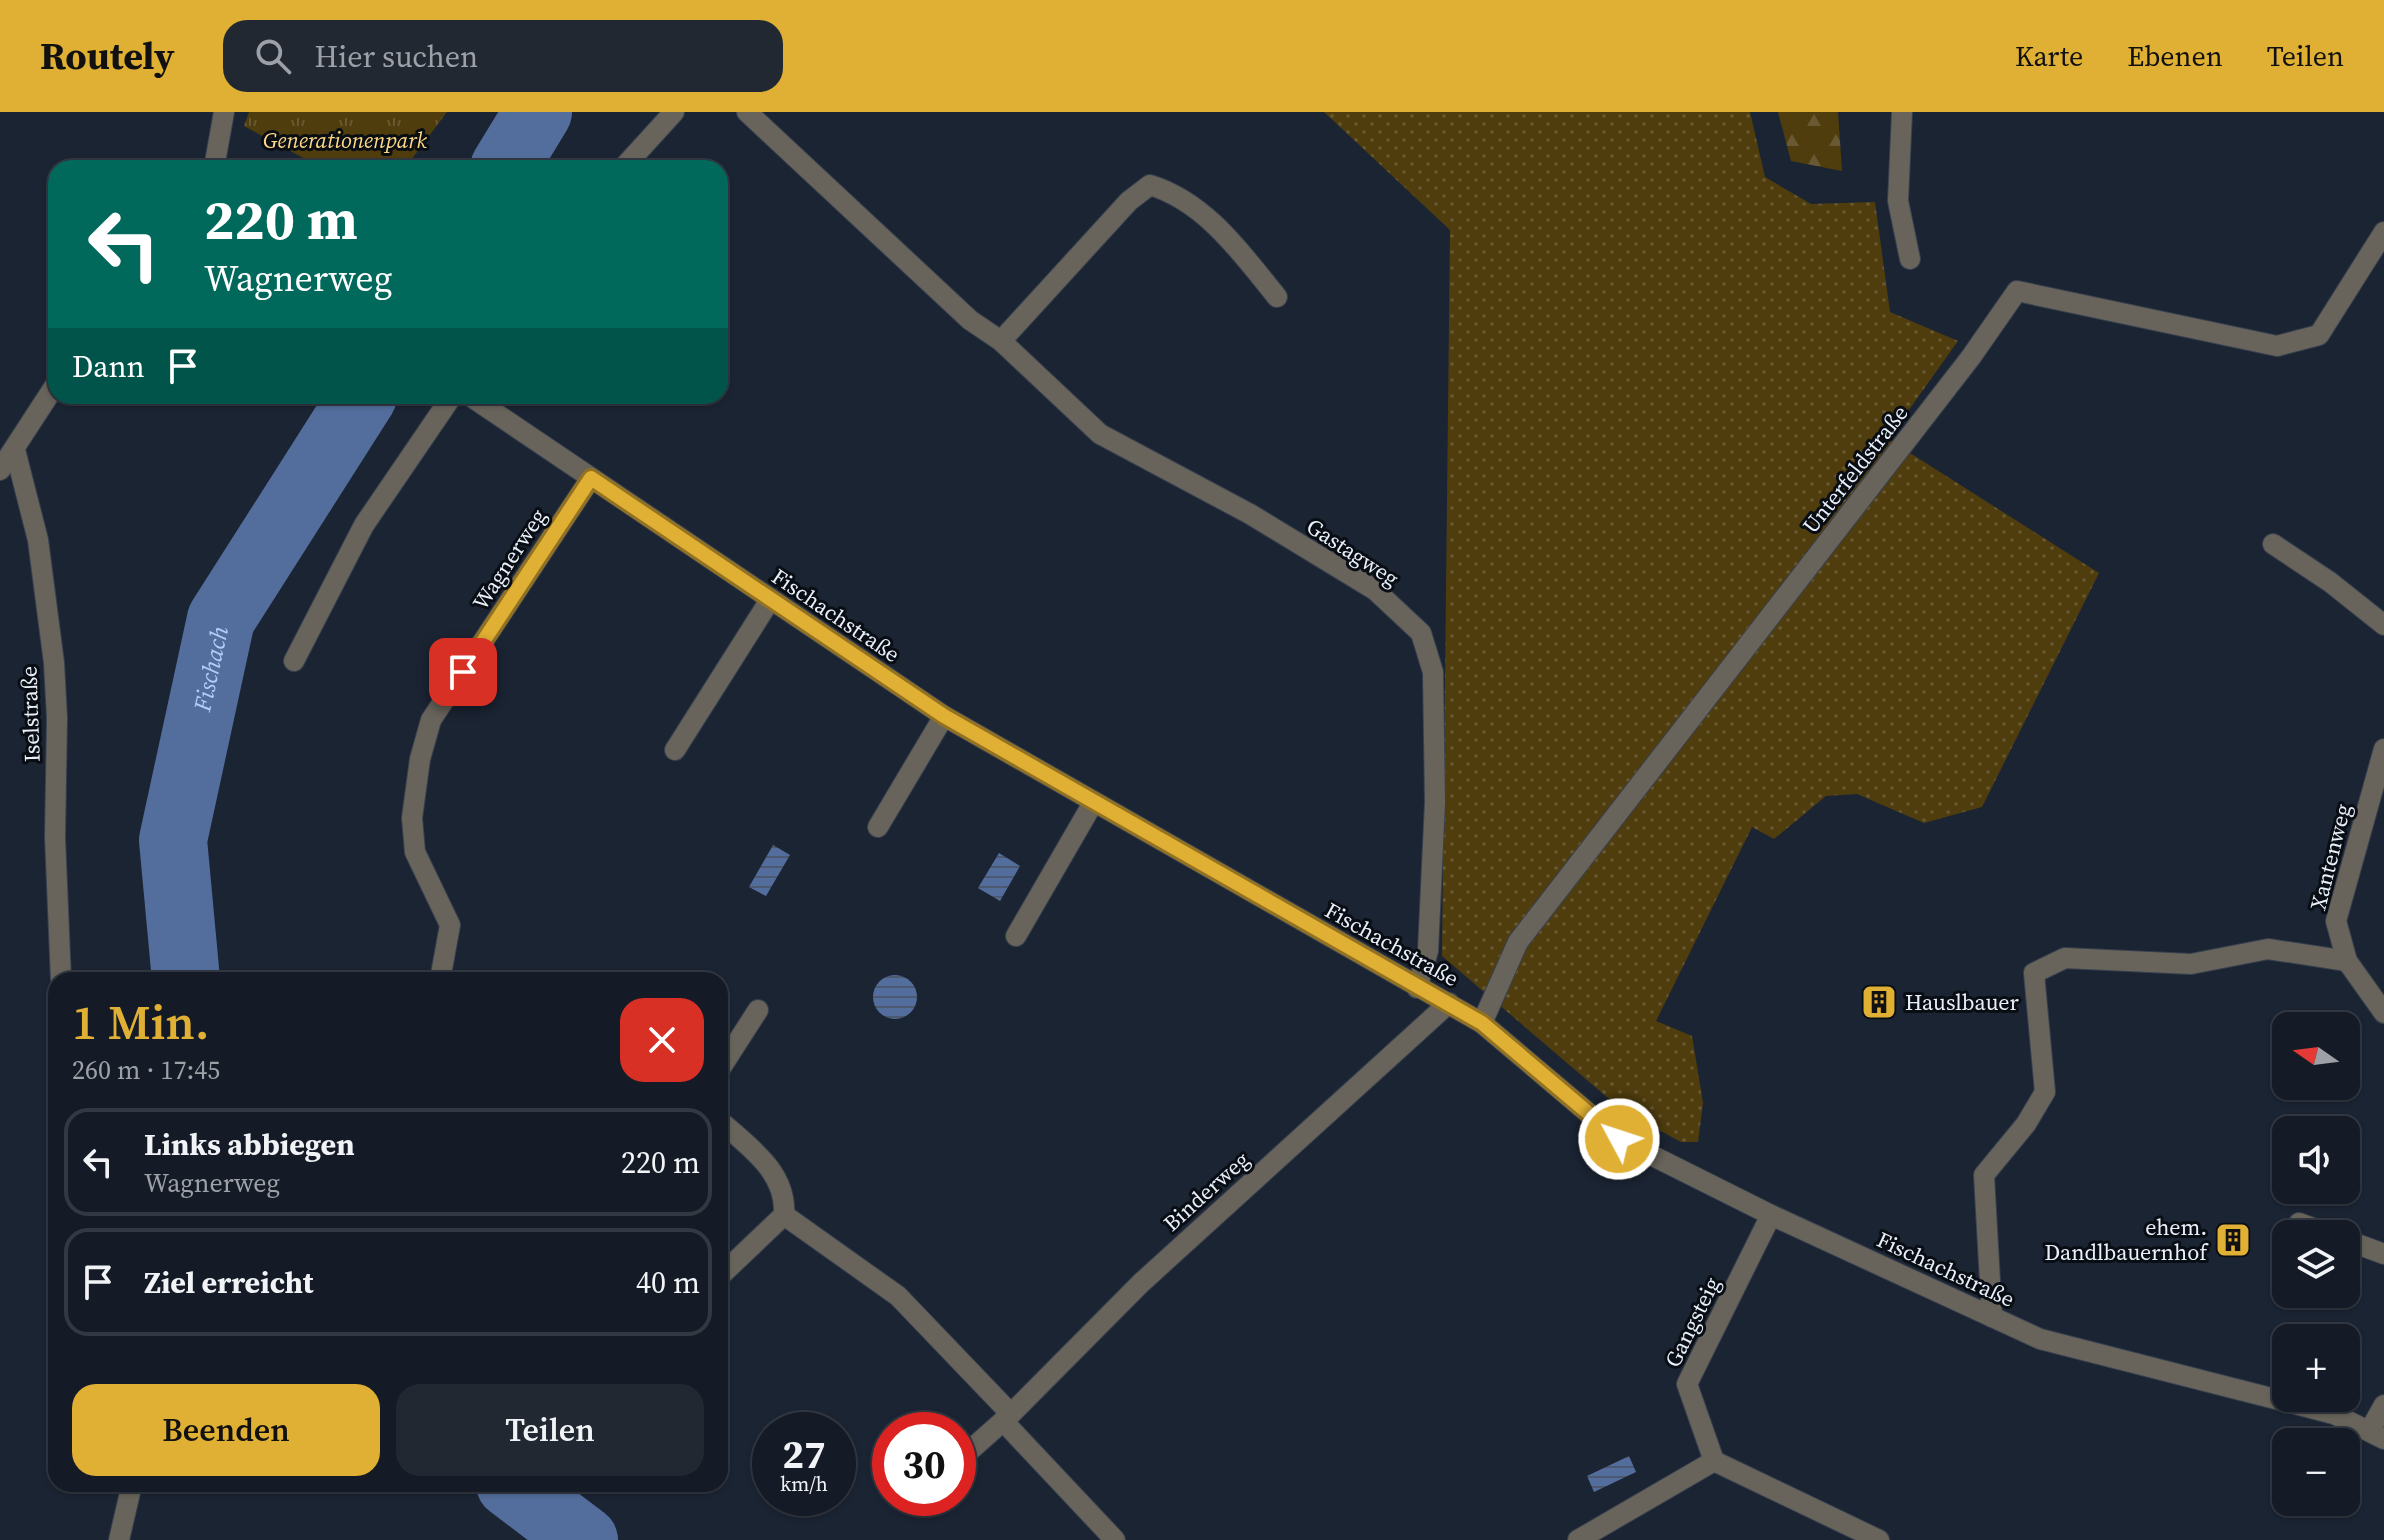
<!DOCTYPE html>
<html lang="de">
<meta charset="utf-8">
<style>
body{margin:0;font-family:"Source Serif 4",serif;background:#212832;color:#f1f3f6;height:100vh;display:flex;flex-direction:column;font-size:30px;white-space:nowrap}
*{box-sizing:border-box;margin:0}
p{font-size:26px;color:#9da1a7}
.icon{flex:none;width:44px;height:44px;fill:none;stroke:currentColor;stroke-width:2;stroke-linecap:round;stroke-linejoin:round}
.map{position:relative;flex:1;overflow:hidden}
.panel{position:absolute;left:48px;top:860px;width:680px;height:520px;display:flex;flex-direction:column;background:#141b26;border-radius:24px;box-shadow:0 2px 6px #0004,0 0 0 2px #333943}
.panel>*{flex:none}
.top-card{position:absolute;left:48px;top:48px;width:680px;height:244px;border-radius:24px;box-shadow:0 2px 6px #0004,0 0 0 2px #333943;background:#00695c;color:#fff;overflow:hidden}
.needle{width:52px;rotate:284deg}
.buttons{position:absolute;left:2272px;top:900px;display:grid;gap:16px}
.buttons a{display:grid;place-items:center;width:88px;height:88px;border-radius:16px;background:#141b26;box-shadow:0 2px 6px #0004,0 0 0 2px #333943;font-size:40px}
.speed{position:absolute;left:752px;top:1300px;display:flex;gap:16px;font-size:40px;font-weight:700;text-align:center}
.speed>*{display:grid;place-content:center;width:104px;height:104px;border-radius:50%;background:#141b26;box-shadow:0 2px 6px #0004,0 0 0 2px #333943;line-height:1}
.speed small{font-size:20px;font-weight:400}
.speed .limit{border:12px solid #d22;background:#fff;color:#111}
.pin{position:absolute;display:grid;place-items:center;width:68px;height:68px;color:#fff;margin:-34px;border-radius:16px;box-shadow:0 4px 12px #0006}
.me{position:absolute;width:88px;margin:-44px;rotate:310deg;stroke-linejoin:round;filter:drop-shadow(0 0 6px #0008)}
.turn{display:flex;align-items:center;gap:28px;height:168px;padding:0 24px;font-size:36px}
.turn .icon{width:104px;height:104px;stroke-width:2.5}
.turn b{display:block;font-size:56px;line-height:68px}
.then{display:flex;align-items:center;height:76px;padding:0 24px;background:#0003;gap:16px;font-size:30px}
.round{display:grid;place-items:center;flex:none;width:84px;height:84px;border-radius:24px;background:#212832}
.headline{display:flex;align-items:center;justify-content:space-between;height:136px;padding:0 24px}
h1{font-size:48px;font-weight:600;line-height:60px;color:#e0b034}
.cta{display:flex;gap:16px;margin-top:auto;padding:16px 24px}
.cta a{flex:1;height:92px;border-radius:24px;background:#e0b034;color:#111;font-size:32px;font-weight:600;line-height:92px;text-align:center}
.cta a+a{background:#212832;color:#f1f3f6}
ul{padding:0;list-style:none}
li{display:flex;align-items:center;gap:24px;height:108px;margin:0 16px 12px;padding:0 8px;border:4px solid #333943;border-radius:24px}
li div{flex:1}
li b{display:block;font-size:30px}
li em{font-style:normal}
header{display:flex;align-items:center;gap:48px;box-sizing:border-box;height:112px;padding:0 40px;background:#e0b034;color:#111}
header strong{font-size:38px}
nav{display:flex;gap:44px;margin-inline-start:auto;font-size:28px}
.search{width:560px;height:72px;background:#212832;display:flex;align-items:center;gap:20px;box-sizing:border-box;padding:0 28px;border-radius:24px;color:#9da1a7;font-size:30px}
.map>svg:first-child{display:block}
.grass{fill:url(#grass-dots)}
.forest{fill:url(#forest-firs)}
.park{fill:url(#park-tufts)}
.water{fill:url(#water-rules)}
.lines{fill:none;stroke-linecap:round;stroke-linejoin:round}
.river{stroke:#536e9d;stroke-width:68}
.lane-casing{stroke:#38414f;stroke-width:22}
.street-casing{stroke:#38414f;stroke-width:22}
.lane{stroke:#68645b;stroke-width:20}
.street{stroke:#68645b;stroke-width:20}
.route-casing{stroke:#927222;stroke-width:20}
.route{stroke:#e0b034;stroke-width:14}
.labels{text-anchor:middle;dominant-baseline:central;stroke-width:6;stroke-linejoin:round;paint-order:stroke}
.park-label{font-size:22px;font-style:italic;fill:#fed986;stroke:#090d14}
.street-label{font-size:22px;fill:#e9f0fa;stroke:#090d14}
.poi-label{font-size:22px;fill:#e9f0fa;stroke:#090d14;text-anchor:start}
.water-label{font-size:24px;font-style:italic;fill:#b3cdf8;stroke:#090d14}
</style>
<header>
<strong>Routely</strong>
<div class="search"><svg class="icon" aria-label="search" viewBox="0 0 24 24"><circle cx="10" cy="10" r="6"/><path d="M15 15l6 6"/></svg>Hier suchen</div>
<nav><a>Karte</a><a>Ebenen</a><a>Teilen</a></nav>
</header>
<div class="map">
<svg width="2384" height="1428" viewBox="0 0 2384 1428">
<defs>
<pattern id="grass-dots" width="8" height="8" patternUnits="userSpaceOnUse" patternTransform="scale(2)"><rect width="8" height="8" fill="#503d0e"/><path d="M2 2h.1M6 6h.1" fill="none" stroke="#695932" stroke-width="1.8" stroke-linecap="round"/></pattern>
<pattern id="forest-firs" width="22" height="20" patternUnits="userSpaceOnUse" patternTransform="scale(2)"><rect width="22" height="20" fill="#503d0e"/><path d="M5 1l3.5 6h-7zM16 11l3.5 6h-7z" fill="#695932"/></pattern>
<pattern id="park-tufts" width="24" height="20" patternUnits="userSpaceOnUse" patternTransform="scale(2)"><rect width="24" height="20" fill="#503d0e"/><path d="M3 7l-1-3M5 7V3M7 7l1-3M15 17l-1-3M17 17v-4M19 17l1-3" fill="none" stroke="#695932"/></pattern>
<pattern id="water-rules" width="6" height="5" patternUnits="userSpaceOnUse" patternTransform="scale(2)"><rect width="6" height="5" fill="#536e9d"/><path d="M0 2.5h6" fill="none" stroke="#4c5970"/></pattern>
</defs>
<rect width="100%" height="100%" fill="#1b2433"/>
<polygon class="grass" points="1324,0 1750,0 1765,65 1811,92 1875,90 1890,200 1958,229 1888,327 2099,461 1982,695 1924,711 1857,682 1826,684 1774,727 1752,715 1656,909 1692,924 1703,991 1698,1030 1681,1030 1622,998 1442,844 1450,118"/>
<polygon class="forest" points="1778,0 1838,0 1842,59 1791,49"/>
<polygon class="park" points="249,0 447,0 405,56 322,56 244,14"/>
<g class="water">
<polygon points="773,733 790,743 766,784 749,775"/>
<polygon points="999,741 1020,754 1000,789 978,776"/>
<circle cx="895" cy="885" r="22"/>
<polygon points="1629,1344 1636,1360 1594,1380 1587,1364"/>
</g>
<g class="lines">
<g class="river">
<polyline points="504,56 538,0"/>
<path id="s1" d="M186 868 173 728 221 507 363 284"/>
<polyline points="510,1372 584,1428"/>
</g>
<defs>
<g id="lane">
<polyline points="2273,432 2330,470 2384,513"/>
<polyline points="675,638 770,488"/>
<polyline points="878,715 944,604"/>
<polyline points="1016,824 1093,691"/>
<polyline points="720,957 758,898"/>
<path d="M720 1009C749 1035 787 1060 784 1103L720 1164"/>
<polyline points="784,1103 898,1184 1011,1302"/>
<polyline points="2299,1111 2329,1122"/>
<polyline points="2346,1128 2384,1142"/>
<polyline points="1992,1205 1984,1063 2026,1012 2045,980 2034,861 2065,846 2191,852 2268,837 2347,849"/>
<polyline points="1578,1428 1714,1349"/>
</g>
<g id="street">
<polyline points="747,0 970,208 1001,229 1100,322 1250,402 1375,478 1421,521 1433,560 1435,690 1428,839 1417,876"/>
<polyline points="1902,0 1898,89 1910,147"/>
<polyline points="214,56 224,0"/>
<polyline points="623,56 674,0"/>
<path d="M1001 229 1129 89 1150 73C1206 90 1242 142 1277 185"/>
<polyline points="470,284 944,604 1482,911 1619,1027 1771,1103 2040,1227 2334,1302 2384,1327"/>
<polyline points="15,338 38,428 54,551 57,606 55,725 61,868"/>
<polyline points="0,358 56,272"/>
<polyline points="294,549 364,413 452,284"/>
<polyline points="2384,637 2336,809 2347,849 2384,901"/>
<polyline points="440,868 450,813 415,740 412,706 420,647 431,608 591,366"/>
<polyline points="1482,911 1518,830 1971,245 2017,179 2277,234 2319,223 2384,120"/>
<polyline points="1771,1103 1687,1272 1714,1349 1879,1428"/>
<polyline points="1003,1309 1115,1428"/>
<polyline points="2370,1318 2384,1293"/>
<polyline points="958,1349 1011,1302 1141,1171 1449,891"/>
<polyline points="119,1428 132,1372"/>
</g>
</defs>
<use href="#lane" class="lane-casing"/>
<use href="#street" class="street-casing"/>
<use href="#lane" class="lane"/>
<use href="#street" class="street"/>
</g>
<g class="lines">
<defs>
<polyline id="route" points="463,560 591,366 944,604 1482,911 1619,1027"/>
</defs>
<use href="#route" class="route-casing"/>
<use href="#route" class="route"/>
</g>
<defs>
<symbol id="building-square" viewBox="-11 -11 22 22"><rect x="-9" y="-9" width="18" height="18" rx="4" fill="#e0b034" stroke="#090d14"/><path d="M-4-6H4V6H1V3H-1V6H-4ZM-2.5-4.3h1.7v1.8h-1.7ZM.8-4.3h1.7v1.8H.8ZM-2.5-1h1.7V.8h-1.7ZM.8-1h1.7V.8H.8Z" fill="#111"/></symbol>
</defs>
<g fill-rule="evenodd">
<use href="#building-square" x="1859" y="870" width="40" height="40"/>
<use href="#building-square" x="2213" y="1108" width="40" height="40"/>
</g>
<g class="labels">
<g class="park-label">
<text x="345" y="28">Generationenpark</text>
</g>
<g class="street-label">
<text transform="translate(1855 357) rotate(-52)">Unterfeldstraße</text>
<text transform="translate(1353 440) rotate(33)">Gastagweg</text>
<text transform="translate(509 447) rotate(-57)">Wagnerweg</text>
<text transform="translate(836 503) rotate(34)">Fischachstraße</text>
<text transform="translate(30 602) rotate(-92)">Iselstraße</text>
<text transform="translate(2330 745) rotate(-76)">Xantenweg</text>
<text transform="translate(1392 832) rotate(29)">Fischachstraße</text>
<text transform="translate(1206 1079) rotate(-42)">Binderweg</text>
<text transform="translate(1946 1157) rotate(25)">Fischachstraße</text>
<text transform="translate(1692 1210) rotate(-64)">Gangsteig</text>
</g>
<g class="poi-label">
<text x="1905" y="890">Hauslbauer</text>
<text x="2207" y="1115" text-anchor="end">ehem.<tspan x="2207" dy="25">Dandlbauernhof</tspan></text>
</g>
<g class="water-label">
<text stroke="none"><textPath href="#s1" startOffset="316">Fischach</textPath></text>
</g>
</g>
</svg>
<div class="buttons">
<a><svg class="needle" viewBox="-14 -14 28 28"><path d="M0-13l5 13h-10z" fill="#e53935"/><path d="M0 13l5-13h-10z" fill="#9da1a7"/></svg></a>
<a><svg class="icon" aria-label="sound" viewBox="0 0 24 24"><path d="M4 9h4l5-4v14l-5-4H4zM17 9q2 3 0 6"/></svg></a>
<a><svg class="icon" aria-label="layers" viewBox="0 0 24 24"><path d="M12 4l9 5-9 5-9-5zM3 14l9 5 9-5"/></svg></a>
<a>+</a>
<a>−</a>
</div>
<div class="speed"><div>27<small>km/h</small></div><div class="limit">30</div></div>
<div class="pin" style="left:463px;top:560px;background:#d93025"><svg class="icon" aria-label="arrive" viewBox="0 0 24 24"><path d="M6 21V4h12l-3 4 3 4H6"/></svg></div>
<svg class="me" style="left:1619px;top:1027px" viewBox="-20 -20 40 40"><circle r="17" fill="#e0b034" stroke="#fff" stroke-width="3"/><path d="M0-11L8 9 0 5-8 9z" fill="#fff"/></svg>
<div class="top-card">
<div class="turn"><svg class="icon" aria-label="left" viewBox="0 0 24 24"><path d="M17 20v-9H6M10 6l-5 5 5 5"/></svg><div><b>220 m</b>Wagnerweg</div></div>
<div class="then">Dann<svg class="icon" aria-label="arrive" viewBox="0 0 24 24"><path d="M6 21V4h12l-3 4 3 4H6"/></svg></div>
</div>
<section class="panel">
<div class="headline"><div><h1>1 Min.</h1><p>260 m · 17:45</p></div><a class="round" style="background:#d93025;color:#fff"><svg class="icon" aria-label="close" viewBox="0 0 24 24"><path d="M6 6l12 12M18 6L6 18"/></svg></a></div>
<ul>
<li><svg class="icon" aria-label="left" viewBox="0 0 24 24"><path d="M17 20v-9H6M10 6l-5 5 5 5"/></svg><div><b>Links abbiegen</b><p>Wagnerweg</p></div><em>220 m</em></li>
<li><svg class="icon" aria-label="arrive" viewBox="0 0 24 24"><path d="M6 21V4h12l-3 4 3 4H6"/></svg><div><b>Ziel erreicht</b></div><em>40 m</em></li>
</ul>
<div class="cta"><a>Beenden</a><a>Teilen</a></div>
</section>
</div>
